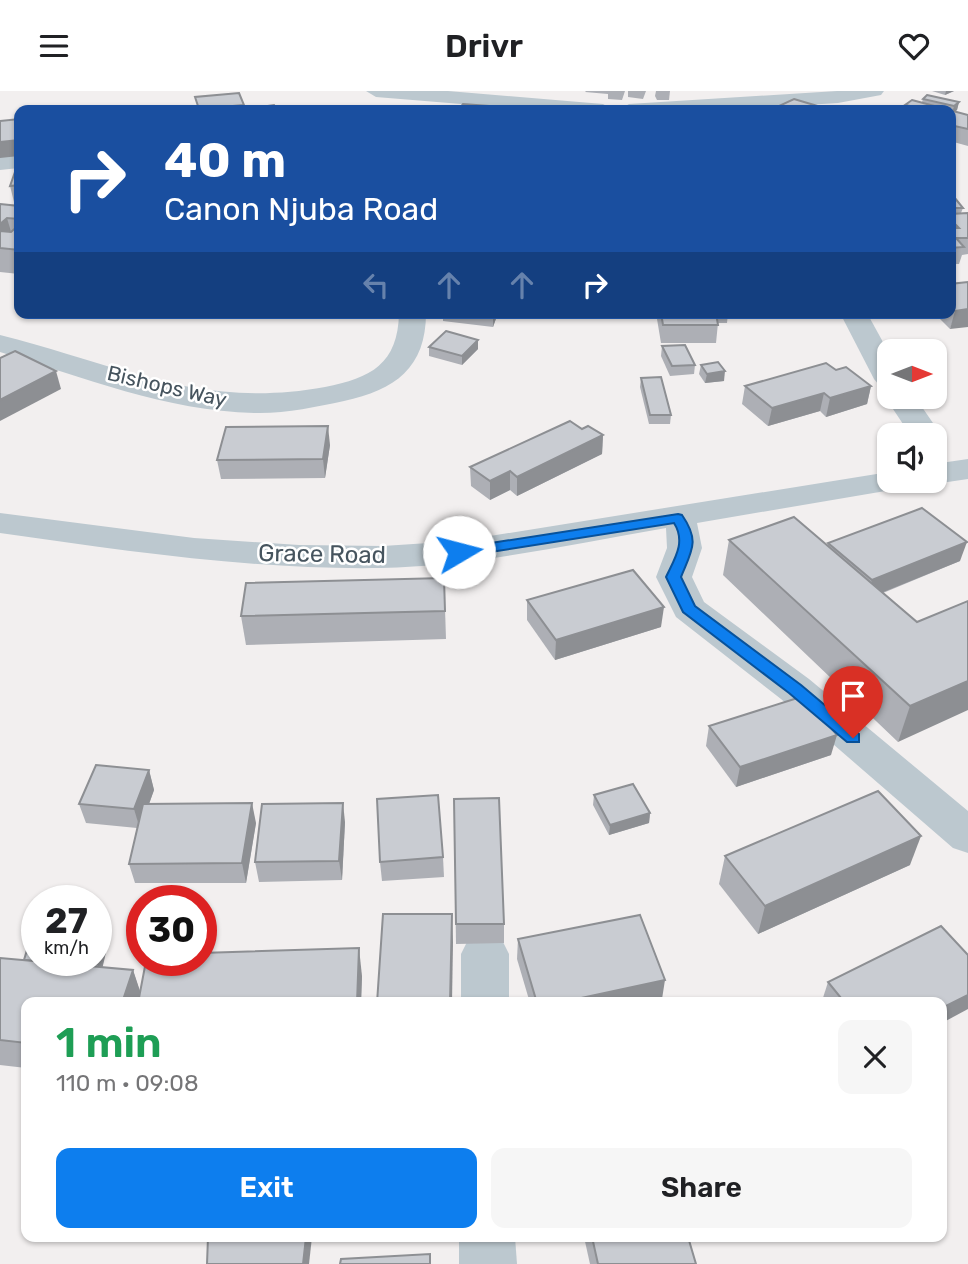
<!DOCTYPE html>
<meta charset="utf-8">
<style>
body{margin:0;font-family:Rubik,sans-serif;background:#f6f6f6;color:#202124;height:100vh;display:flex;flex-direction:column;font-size:26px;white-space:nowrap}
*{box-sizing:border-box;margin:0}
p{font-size:23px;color:#757577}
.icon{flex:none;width:38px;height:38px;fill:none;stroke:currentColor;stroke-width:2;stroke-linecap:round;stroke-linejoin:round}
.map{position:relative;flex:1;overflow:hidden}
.drawer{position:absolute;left:21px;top:906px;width:926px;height:245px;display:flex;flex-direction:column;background:#fff;border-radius:14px;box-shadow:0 2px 5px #0004}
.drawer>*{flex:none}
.guide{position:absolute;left:14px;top:14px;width:942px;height:214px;border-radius:14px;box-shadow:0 2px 5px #0004;background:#1a4fa0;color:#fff;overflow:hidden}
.needle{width:46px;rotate:90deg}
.tools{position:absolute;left:877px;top:248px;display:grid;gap:14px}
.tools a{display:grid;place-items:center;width:70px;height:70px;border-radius:14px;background:#fff;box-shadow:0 2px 5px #0004;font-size:35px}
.speed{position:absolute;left:21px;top:794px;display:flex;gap:14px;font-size:35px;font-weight:700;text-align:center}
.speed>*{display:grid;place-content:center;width:91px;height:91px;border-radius:50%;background:#fff;box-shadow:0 2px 5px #0004;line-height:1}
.speed small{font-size:18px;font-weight:400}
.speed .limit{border:10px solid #d22;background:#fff;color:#111}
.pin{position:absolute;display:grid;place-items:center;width:60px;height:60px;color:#fff;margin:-72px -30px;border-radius:50% 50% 50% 0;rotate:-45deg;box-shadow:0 0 7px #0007}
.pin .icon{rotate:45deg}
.me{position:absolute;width:77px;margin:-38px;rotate:82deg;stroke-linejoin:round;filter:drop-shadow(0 0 5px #0008)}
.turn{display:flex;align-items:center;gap:24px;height:147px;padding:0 35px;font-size:32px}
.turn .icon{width:91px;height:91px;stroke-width:2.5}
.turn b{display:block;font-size:49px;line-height:60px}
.lanes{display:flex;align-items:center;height:66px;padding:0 35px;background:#0003;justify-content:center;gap:35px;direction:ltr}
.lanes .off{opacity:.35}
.round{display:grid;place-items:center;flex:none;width:74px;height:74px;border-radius:14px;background:#f6f6f6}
.summary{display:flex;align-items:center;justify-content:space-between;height:119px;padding:0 35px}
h1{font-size:42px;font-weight:600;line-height:52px;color:#1e9e55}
.button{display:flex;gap:14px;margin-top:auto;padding:14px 35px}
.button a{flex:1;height:80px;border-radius:14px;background:#0d7eee;color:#fff;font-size:28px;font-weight:600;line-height:80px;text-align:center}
.button a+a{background:#f6f6f6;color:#202124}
header{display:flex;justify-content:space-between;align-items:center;height:91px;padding:0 35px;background:#fff;font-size:32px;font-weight:600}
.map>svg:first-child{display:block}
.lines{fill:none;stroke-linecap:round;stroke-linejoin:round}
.minor{fill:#bcc8cf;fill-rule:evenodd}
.wall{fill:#adafb5}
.shaded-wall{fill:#8d8f93}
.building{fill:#c9ccd2;stroke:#8d8f93;stroke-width:2}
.route{fill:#0d7eee;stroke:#08529b;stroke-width:2}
.labels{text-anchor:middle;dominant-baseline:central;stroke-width:5;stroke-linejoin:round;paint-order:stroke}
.far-street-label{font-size:21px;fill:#46545e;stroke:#fff}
.street-label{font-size:24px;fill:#46545e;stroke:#fff}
</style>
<header><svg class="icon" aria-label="menu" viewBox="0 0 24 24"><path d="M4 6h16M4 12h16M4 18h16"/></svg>Drivr<svg class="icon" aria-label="heart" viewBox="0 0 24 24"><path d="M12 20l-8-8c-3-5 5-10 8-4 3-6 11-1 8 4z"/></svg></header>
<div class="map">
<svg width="968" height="1173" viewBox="0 0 968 1173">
<rect width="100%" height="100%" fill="#f2efef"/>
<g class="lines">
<g class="minor">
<polygon points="366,0 448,0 603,13 613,19 533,19 376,6"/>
<polygon points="837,0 884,0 881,4 838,12 723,19 619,19 629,13"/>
<polygon points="19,63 19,77 0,79 0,65"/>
<path d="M399 222H426C426 277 395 299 344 310 315 316 284 323 254 322 167 320 82 286 0 261V244C117 273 199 319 325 296 371 287 398 273 399 222Z"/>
<polygon points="840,222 867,222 889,262 889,297 879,294 874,288"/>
<polygon points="889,300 889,306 915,306 942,345 938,352 934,352 934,345 911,345 885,306"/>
<polygon points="968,368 968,388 934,393 924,390 934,390 934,373"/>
<path d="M889 381V390H908L903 397 697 432 702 457 692 486 704 511 809 588 968 720V762L953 757 781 608 676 526 656 486 667 457 666 437C572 453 477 475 381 477 253 479 127 460 0 442V422L194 447 299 454 383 455 459 450Z"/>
<polygon points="485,843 502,849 509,863 509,912 461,912 461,863 468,849"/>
<polygon points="459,1146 515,1146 517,1173 459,1173"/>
</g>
</g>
<g class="wall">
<polygon points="586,0 625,0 622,9 608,8 608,3 585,1"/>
<polygon points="628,0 646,0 643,8 628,6"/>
<polygon points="656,0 670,0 669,9 657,9 655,5"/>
<polygon points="932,0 954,0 945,4"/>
<polygon points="923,8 959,11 957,19 955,20 968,24 968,55 950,50 950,19 904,19 905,14 922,11"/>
<polygon points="781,14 831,19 781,19"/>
<polygon points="19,81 19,111 14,111 10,95"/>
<polygon points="950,101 963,117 961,122 968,122 968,163 962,164 959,173 950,173"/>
<polygon points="0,113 19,115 19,183 0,181"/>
<polygon points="968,191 950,238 934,222 950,222 950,193"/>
<polygon points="443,222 498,222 493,236 443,230"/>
<polygon points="656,222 728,222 727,232 718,232 716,252 661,252"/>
<polygon points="662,255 695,274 694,283 670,285 661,265"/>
<polygon points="429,256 478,258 462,274 429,265"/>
<polygon points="701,274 724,290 705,292 699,283"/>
<polygon points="641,287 671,324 670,333 649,333 640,296"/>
<polygon points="745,295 871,295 867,313 826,326 820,320 768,335 742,313"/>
<polygon points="582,338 603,344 602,363 517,405 510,399 490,409 471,395 470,376"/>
<polygon points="330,354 325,387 221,388 217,369"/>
<polygon points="729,449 827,455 828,452 960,470 883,502 917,531 968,510 898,651 723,484"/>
<polygon points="444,487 446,548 246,554 241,525"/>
<polygon points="527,509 661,536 555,569 527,529"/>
<polygon points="709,635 831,664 736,696 706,655"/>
<polygon points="149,679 154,699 149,713 256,732 246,792 135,792 129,773 137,737 86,732 79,713"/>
<polygon points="594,704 650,722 649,732 609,744 593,714"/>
<polygon points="454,708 504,833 504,852 456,853"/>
<polygon points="345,731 342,789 259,791 255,771"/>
<polygon points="725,765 910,774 758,843 719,793"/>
<polygon points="443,766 444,786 382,790 380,771"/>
<polygon points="518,848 662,908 644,912 530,912 517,868"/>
<polygon points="107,857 102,876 133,879 140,901 362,885 361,912 26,912 26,977 0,974 0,867 24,869"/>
<polygon points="828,891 942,912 823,912 822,910"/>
<polygon points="539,1146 562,1146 539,1150"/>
<polygon points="584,1146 688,1146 696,1173 590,1173"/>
</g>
<g class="shaded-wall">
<polygon points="946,0 954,0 945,4"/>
<polygon points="959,11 957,19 952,23 954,15"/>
<polygon points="244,14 245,19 199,19 199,18"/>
<polygon points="19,49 19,65 0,67 0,51"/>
<polygon points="7,127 14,151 0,157 0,133"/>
<polygon points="968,218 968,236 950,238 955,220"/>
<polygon points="493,222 498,222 493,236"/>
<polygon points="478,249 478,258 462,274 462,265"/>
<polygon points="56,280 61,298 0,330 0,309"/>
<polygon points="725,280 724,290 705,292 707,283"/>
<polygon points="871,295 867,313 826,326 830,307"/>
<polygon points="824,302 820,320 768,335 772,317"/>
<polygon points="328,335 330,354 325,387 323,368"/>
<polygon points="603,344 602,363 517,405 517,386"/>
<polygon points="510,380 510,399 490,409 490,390"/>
<polygon points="967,451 960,470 866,508 872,489"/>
<polygon points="664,516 661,536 555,569 556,549"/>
<polygon points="968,590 968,619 898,651 910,615"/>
<polygon points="837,644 831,664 736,696 740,676"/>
<polygon points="149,679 154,699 140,738 134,718"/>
<polygon points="252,712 256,732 246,792 242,772"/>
<polygon points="343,712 345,731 342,789 339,770"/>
<polygon points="650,722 649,732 609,744 610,734"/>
<polygon points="921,745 910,774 758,843 765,815"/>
<polygon points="452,823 453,851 452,912 450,912"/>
<polygon points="103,847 107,857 101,883 97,873"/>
<polygon points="359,857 362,885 361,912 357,912"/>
<polygon points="133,879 142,906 141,912 122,912"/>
<polygon points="665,889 662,908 644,912 558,912"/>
<polygon points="968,904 968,918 942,932 942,917"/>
<polygon points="306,1146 312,1146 309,1173 303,1173"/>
</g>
<g class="building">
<polygon points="239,2 244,14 199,18 195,6"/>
<polygon points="927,4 959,11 954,15 923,8"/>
<polygon points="794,8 831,19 796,19 781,14"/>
<polygon points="912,9 968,24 968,38 950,34 950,19 929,19 905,14"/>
<polygon points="463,13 504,16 502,19 459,18"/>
<polygon points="274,14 277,19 261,19 260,16"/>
<polygon points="318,17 328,19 314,19"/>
<polygon points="19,28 19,49 0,51 0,30"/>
<polygon points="15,81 19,81 19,94 10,95"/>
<polygon points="950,101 963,117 950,117"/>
<polygon points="0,113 19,115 19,128 7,127 0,133"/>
<polygon points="968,122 968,147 956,147 964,156 950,157 950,137 959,137 950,128 950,123"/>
<polygon points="19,134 19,159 0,157 0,140 11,141"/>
<polygon points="968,191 968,218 955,220 950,216 950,193"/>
<polygon points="661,222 716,222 718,234 663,234"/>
<polygon points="446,240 478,249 462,265 429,256"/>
<polygon points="685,254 695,274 672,275 662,255"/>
<polygon points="15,260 56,280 0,309 0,267"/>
<polygon points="718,271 725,280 707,283 701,274"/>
<polygon points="826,272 836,279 846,276 871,295 830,307 824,302 772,317 745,295"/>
<polygon points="661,286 671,324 650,324 641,287"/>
<polygon points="570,330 582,338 588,335 603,344 517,386 510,380 490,390 470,376"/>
<polygon points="328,335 323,368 217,369 226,336"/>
<polygon points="922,417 967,451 872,489 828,452"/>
<polygon points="794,426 917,531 968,510 968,590 910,615 729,449"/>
<polygon points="633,479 664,516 556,549 527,509"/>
<polygon points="444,487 445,520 241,525 246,492"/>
<polygon points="804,605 837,644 740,676 709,635"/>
<polygon points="96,674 149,679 134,718 79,713"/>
<polygon points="633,693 650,722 610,734 594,704"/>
<polygon points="878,700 921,745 765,815 725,765"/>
<polygon points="438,704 443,766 380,771 377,708"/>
<polygon points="499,707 504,833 456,833 454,708"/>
<polygon points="252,712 242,772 129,773 143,713"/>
<polygon points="343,712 339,770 255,771 262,713"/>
<polygon points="383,823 452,823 450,912 377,912"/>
<polygon points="640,824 665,889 558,912 537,912 518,848"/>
<polygon points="941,835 968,864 968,904 942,917 942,912 845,912 828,891"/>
<polygon points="96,847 103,847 97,873 74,874 24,869 30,849 37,849 37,870 96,870"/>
<polygon points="359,857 357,912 138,912 146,870 201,870 201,862"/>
<polygon points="0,867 133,879 122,912 26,912 26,952 0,949"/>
<polygon points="208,1146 306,1146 303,1173 207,1173"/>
<polygon points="592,1146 688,1146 696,1173 598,1173"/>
<polygon points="430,1163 430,1173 340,1173 341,1168"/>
</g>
<path class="route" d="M678 423 682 424C700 450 692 459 681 486L695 515 801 594 859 643V651H847L789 602 683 521 666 486C675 467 686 451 674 432L459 466 452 461 459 457Z"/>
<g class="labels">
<g class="far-street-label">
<text transform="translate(167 295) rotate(13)">Bishops Way</text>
</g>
<g class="street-label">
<text transform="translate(322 463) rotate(1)">Grace Road</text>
</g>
</g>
</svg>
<div class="tools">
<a><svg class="needle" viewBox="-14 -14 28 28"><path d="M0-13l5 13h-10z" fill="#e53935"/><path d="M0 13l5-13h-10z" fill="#757577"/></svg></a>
<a><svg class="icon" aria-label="sound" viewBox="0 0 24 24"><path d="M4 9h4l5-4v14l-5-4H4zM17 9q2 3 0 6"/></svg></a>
</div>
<div class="speed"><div>27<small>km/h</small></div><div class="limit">30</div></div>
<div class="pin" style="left:853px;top:647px;background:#d93025"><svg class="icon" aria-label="arrive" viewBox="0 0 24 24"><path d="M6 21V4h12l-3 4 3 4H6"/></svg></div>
<svg class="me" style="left:459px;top:461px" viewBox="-20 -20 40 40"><circle r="19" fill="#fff"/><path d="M0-13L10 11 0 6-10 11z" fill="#0d7eee"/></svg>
<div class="guide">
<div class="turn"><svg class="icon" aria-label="right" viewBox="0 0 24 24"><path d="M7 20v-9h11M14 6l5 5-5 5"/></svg><div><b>40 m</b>Canon Njuba Road</div></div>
<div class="lanes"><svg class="icon off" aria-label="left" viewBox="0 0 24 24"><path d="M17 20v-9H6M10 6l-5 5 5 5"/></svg><svg class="icon off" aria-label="ahead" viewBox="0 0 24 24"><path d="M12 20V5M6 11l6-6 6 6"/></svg><svg class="icon off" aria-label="ahead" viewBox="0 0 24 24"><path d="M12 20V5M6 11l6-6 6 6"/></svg><svg class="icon" aria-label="right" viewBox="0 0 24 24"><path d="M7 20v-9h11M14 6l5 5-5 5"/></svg></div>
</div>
<section class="drawer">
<div class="summary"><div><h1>1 min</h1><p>110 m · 09:08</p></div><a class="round"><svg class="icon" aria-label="close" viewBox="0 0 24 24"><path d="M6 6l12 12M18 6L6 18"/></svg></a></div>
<div class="button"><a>Exit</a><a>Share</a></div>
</section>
</div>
